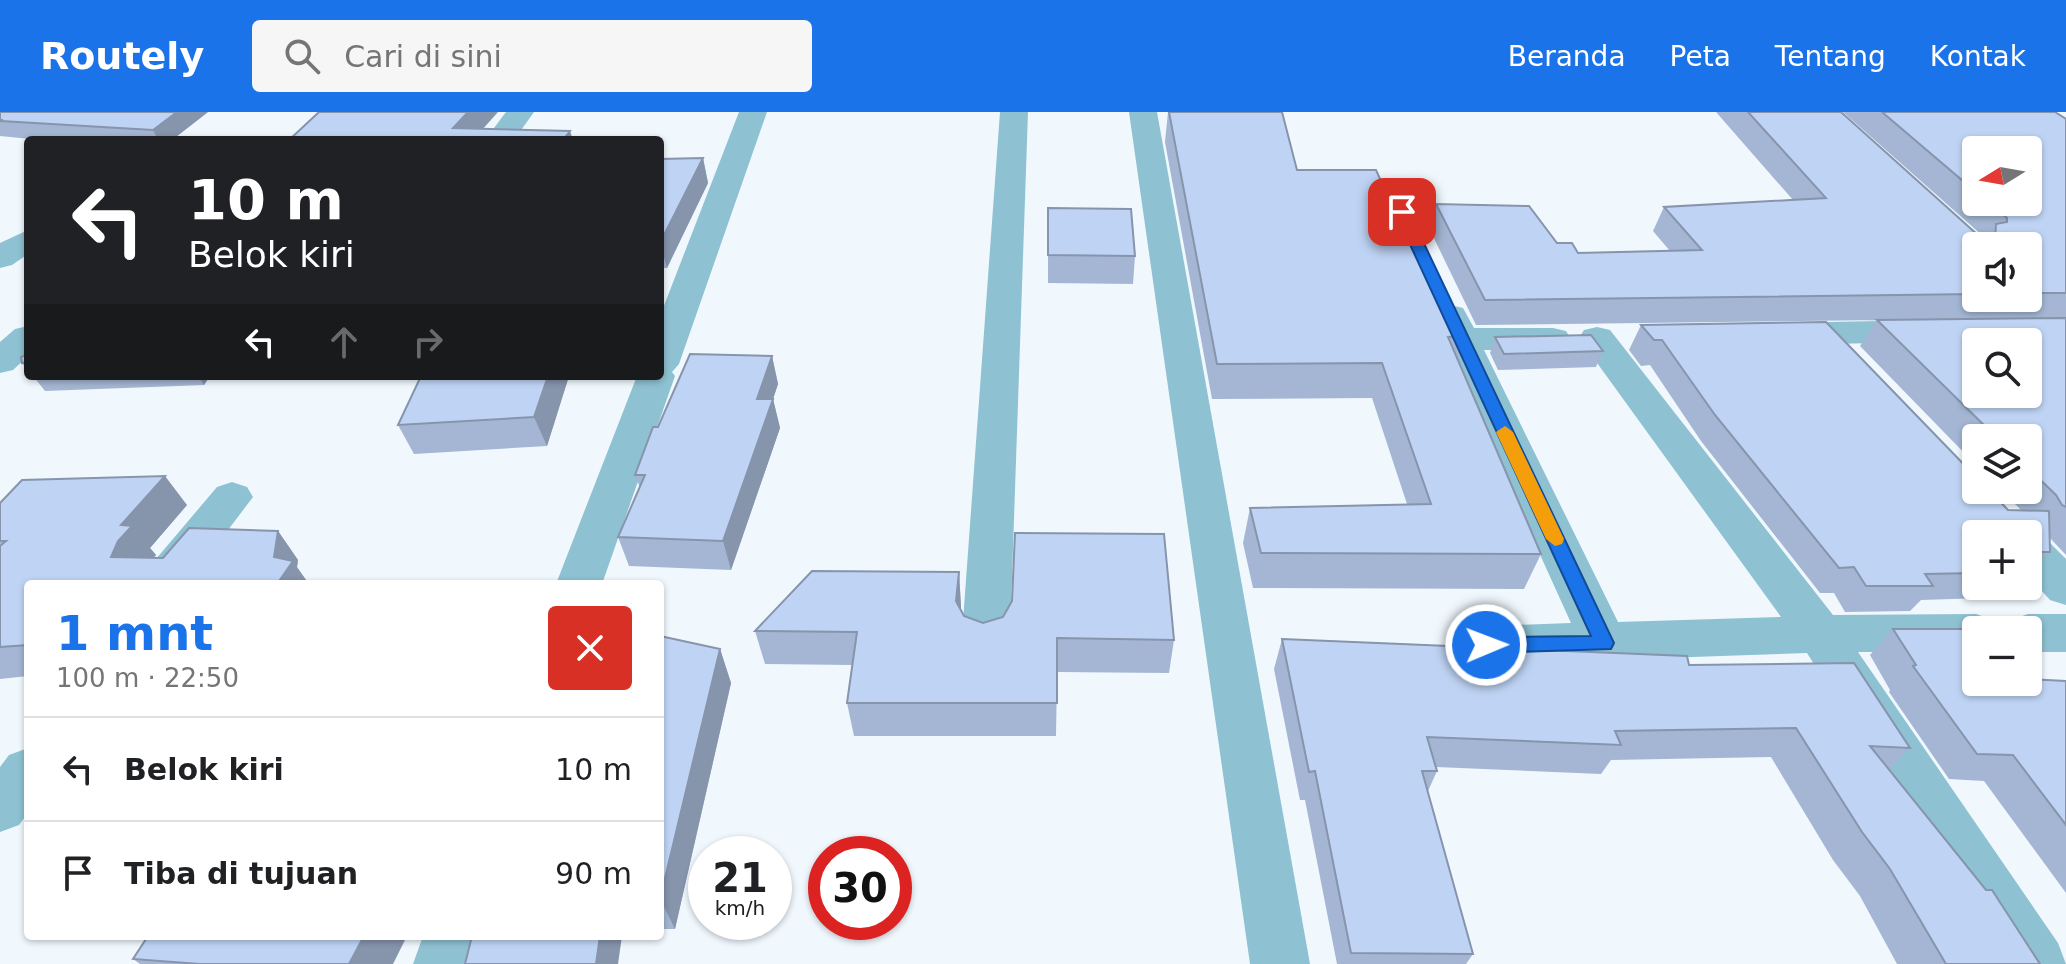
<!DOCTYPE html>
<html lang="id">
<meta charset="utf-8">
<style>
body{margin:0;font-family:"DejaVu Sans",sans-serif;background:#f6f6f6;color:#202124;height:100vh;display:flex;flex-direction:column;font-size:30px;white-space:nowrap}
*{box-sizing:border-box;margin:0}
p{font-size:26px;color:#757577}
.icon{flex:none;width:44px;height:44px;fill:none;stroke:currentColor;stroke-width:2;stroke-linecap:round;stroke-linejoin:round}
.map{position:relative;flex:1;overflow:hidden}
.sheet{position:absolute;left:24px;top:468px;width:640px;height:360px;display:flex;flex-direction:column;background:#fff;border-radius:8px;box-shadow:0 2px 6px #0004}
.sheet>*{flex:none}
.hud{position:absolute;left:24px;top:24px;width:640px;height:244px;border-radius:8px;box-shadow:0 2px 6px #0004;background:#202124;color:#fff;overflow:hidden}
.needle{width:52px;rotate:259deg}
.buttons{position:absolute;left:1962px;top:24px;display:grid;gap:16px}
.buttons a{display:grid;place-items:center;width:80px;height:80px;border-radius:8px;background:#fff;box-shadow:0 2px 6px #0004;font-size:40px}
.speed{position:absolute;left:688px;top:724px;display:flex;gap:16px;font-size:40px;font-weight:700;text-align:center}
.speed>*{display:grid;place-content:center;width:104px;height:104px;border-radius:50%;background:#fff;box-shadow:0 2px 6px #0004;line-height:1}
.speed small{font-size:20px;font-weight:400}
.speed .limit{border:12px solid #d22;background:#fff;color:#111}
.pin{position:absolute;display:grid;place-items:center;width:68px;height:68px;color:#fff;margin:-34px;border-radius:16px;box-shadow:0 4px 12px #0006}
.me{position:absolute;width:88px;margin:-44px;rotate:89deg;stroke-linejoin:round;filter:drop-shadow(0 0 6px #0008)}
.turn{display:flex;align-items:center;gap:28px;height:168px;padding:0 32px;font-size:36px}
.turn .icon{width:104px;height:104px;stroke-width:2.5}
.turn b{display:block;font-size:56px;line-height:68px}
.lanes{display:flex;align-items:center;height:76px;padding:0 32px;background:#0003;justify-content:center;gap:40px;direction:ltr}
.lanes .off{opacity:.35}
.round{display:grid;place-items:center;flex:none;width:84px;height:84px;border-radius:8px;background:#f6f6f6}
.summary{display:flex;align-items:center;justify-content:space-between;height:136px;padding:0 32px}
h1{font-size:48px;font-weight:700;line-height:60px;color:#1a73e8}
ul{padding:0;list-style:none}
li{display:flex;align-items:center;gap:24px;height:104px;padding:0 32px;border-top:2px solid #e0e0e0}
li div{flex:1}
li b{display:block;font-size:30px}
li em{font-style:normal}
header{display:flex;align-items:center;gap:48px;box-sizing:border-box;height:112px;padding:0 40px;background:#1a73e8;color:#fff}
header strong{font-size:38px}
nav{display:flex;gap:44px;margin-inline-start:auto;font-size:28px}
.search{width:560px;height:72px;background:#f6f6f6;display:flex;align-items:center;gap:20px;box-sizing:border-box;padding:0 28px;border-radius:8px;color:#757577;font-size:30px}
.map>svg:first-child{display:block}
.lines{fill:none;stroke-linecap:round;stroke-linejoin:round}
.minor{fill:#8ec1d1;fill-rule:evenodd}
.wall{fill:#a4b6d3;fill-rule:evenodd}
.shaded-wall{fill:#8694ac}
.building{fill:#bfd4f5;stroke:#8694ac;stroke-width:2;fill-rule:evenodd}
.route{fill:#1a73e8;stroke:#114b97;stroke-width:2}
.slow{fill:#f59e0b}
</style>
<header>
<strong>Routely</strong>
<div class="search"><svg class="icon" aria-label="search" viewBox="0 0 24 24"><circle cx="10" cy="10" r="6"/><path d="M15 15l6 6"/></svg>Cari di sini</div>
<nav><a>Beranda</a><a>Peta</a><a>Tentang</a><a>Kontak</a></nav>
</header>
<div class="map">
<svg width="2066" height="852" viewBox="0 0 2066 852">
<rect width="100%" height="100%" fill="#f0f8fe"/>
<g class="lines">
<g class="minor">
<polygon points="506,0 534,0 514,28 485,28"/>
<polygon points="739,0 767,0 679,252 672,260 675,264 602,472 556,472 637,264 660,264 660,204"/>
<polygon points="1000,0 1028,0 1010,523 1003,536 986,542 969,536 962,523"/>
<polygon points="1129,0 1157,0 1310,852 1250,852"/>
<polygon points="28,118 28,142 12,153 0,156 0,131"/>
<polygon points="1450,193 1463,196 1474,216 1553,216 1566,219 1571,227 1566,235 1553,238 1484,238 1618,510 1781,505 1579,226 1584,218 1597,215 1610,218 1833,503 1976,502 1993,508 1998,518 1976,518 1976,540 1858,540 2058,831 2066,852 2003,852 1807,541 1486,552 1469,546 1462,533 1469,520 1486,514 1571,511 1432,204 1437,196"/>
<polygon points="1929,208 1942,211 1947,219 1942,227 1929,230 1778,233 1765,230 1760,222 1765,214 1778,211"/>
<polygon points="28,214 28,244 13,258 0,261 0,230 15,217"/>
<polygon points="232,370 247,375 253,385 187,472 138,472 145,460 217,375"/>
<polygon points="2028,420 2044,425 2066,447 2066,493 2050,488 2028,464 2028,422 2021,422"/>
<polygon points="2028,502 2066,502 2066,540 2028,540 2028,518 2006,518 2011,508"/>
<polygon points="28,636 28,701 19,713 0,720 0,655 9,643"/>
<polygon points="423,824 483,824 473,852 413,852"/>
</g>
</g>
<g class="wall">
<polygon points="0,0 208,0 172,28 41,28 0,24"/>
<polygon points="1168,0 1297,58 1387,82 1466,224 1458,248 1541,442 1524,477 1253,476 1243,431 1250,396 1407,392 1372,286 1212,287 1165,30"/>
<path d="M1716 0H1841L1979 124 1984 125 1843 0H2055L2066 7V443L2050 426V440L2036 455 2040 460 2028 472V422H1976V474H2026L2015 485 1921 488 1910 499 1845 500 1834 481H1820L1701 329 1650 253 1641 254 1629 238 1641 213 2008 398 2022 399 2001 378H2028V326H1976V353L1860 234 1877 208 1968 207 1476 213 1429 116 1436 92 1557 131 1578 141 1670 139 1653 119 1664 95 1793 88ZM1976 38 2028 90H1976ZM1976 134H2028V186H1976Z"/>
<polygon points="703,46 708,71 667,156 660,156 660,47"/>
<polygon points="1048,96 1135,144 1133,172 1048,171"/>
<polygon points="1495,225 1603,239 1596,255 1498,258 1490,241"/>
<polygon points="28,242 28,258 22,251"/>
<polygon points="772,244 778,272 773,287 780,316 731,458 629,454 618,425 640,376 635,363"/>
<polygon points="33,264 210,264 204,273 45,279"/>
<polygon points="569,264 547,334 414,342 398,313"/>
<polygon points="0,391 187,393 150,436 156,443 153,446 163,446 278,419 298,448 297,455 28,472 28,564 0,567"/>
<polygon points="959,460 961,498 964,504 983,511 1174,528 1169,561 1057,560 1056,624 854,624 847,591 852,553 765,552 755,519"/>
<polygon points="1893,517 1976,570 2066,569 2066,781 1984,669 1949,667 1889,580 1890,578 1870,543"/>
<polygon points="660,524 720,537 731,571 675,817 660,817"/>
<polygon points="1282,527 1689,553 1910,636 1889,658 2040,852 1897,852 1860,784 1833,748 1771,645 1611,648 1601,662 1436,655 1437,659 1428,679 1473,842 1466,852 1337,852 1305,688 1300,688 1274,557"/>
<polygon points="133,847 393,852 140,852"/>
</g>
<g class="shaded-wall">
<polygon points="177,0 208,0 172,28 158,28 153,18"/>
<polygon points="468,0 498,0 473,28 453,16"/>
<polygon points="570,19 573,28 563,28"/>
<polygon points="703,46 708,71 667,156 660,131"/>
<polygon points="772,244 778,272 771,293 773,287 780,316 731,458 723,429 757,287"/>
<polygon points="198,264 210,264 204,273"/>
<polygon points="548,264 569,264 547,334 534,305"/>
<polygon points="165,364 187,393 150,436 156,443 142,458 111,445 121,413"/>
<polygon points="278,419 298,448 297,455 309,472 277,472 274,445"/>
<polygon points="959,460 961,494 959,523 956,489"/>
<polygon points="720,537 731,571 675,817 660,787"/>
<polygon points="364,824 407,824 393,852 349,852"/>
<polygon points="600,824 622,824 618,852 596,852"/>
</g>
<g class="building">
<polygon points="0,0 177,0 153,18 1,9 3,8 0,8"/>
<polygon points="319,0 468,0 453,16 570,19 563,28 289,28"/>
<polygon points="1169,0 1282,0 1297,58 1376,58 1387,82 1398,83 1466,224 1448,225 1541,442 1261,441 1250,396 1431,392 1382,251 1217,252"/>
<polygon points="1748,0 1841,0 1979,124 1995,128 1996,112 2007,110 2007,106 1988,90 2028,90 2028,38 1976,38 1976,80 1882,0 2055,0 2066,7 2066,181 2028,181 2028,134 1976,134 1976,182 1485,188 1436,92 1529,94 1557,131 1572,131 1578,141 1702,138 1664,95 1826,86"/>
<polygon points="703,46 660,131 660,47"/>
<polygon points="1048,96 1131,97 1135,144 1048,143"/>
<path d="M2066 206V395L2062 393 2056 383 2028 356V326H1997L1877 208ZM1976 230H2028V282H1976Z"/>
<polygon points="1826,210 1976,365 1976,378 1989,378 2008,398 2049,399 2050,440 2028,440 2028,422 1976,422 1976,461 1925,462 1933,474 1866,474 1854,455 1839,456 1715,303 1662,228 1654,228 1641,213"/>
<polygon points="1591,223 1603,239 1504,242 1495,225"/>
<polygon points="28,242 28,250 22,251 21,245"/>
<polygon points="690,242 772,244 757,287 773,287 723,429 618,425 645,363 635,363 653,315 658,315"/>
<polygon points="421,264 548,264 534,305 398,313"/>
<polygon points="165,364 121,413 132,414 118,429 111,445 163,446 189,416 278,419 274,445 293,449 277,472 28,472 28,533 0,535 0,434 6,429 0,429 0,391 22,368"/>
<polygon points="1015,421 1164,422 1174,528 1057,526 1057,591 847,591 857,520 755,519 812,459 959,460 956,489 964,504 983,511 1003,505 1012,489"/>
<polygon points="2028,446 2040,460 2028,460"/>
<polygon points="1893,517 1963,517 1976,537 1976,570 2028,570 2028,567 2066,569 2066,713 2013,643 1977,642 1913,554 1916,553"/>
<polygon points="660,524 720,537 660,787"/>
<polygon points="1282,527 1687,544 1689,553 1854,551 1910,636 1870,634 1986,778 1992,778 2040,852 1946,852 1890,757 1862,720 1796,616 1615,619 1621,633 1427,625 1437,659 1422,659 1473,842 1351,841 1315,659 1309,660"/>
<polygon points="148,824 364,824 349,852 200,852 133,847"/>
<polygon points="472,824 600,824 596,852 465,852"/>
</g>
<polygon class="route" points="1402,96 1409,100 1614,531 1611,537 1486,541 1479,539 1476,533 1479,528 1486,525 1591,524 1395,100"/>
<polygon class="slow" points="1505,314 1513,320 1564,427 1562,432 1555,434 1546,427 1496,320"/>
</svg>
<div class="buttons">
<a><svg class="needle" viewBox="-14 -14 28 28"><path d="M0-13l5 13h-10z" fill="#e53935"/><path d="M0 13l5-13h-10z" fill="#757577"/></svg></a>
<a><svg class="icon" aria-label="sound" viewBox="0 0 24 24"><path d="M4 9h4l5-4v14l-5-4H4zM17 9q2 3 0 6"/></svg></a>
<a><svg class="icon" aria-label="search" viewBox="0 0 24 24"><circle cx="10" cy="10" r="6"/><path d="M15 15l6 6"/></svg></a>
<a><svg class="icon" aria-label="layers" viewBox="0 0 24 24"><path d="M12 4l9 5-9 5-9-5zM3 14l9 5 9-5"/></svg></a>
<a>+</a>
<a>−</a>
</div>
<div class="speed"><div>21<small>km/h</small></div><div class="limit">30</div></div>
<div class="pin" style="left:1402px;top:100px;background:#d93025"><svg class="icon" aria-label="arrive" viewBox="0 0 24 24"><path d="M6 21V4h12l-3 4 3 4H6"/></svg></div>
<svg class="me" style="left:1486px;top:533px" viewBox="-20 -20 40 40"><circle r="17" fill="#1a73e8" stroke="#fff" stroke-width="3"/><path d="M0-11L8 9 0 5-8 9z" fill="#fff"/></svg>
<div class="hud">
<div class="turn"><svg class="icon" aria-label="left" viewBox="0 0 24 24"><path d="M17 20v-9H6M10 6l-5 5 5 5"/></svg><div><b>10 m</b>Belok kiri</div></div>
<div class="lanes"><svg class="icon" aria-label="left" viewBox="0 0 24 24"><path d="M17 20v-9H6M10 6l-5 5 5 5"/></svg><svg class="icon off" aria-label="ahead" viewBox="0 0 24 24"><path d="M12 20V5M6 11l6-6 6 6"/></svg><svg class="icon off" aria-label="right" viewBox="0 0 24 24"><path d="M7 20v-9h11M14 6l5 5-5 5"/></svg></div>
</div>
<section class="sheet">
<div class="summary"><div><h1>1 mnt</h1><p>100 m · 22:50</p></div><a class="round" style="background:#d93025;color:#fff"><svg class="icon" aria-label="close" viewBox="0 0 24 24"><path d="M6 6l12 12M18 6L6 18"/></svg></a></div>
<ul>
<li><svg class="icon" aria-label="left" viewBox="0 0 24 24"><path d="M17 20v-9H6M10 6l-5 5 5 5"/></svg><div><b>Belok kiri</b></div><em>10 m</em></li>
<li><svg class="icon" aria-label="arrive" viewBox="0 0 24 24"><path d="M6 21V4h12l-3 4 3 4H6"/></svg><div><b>Tiba di tujuan</b></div><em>90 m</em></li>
</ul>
</section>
</div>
